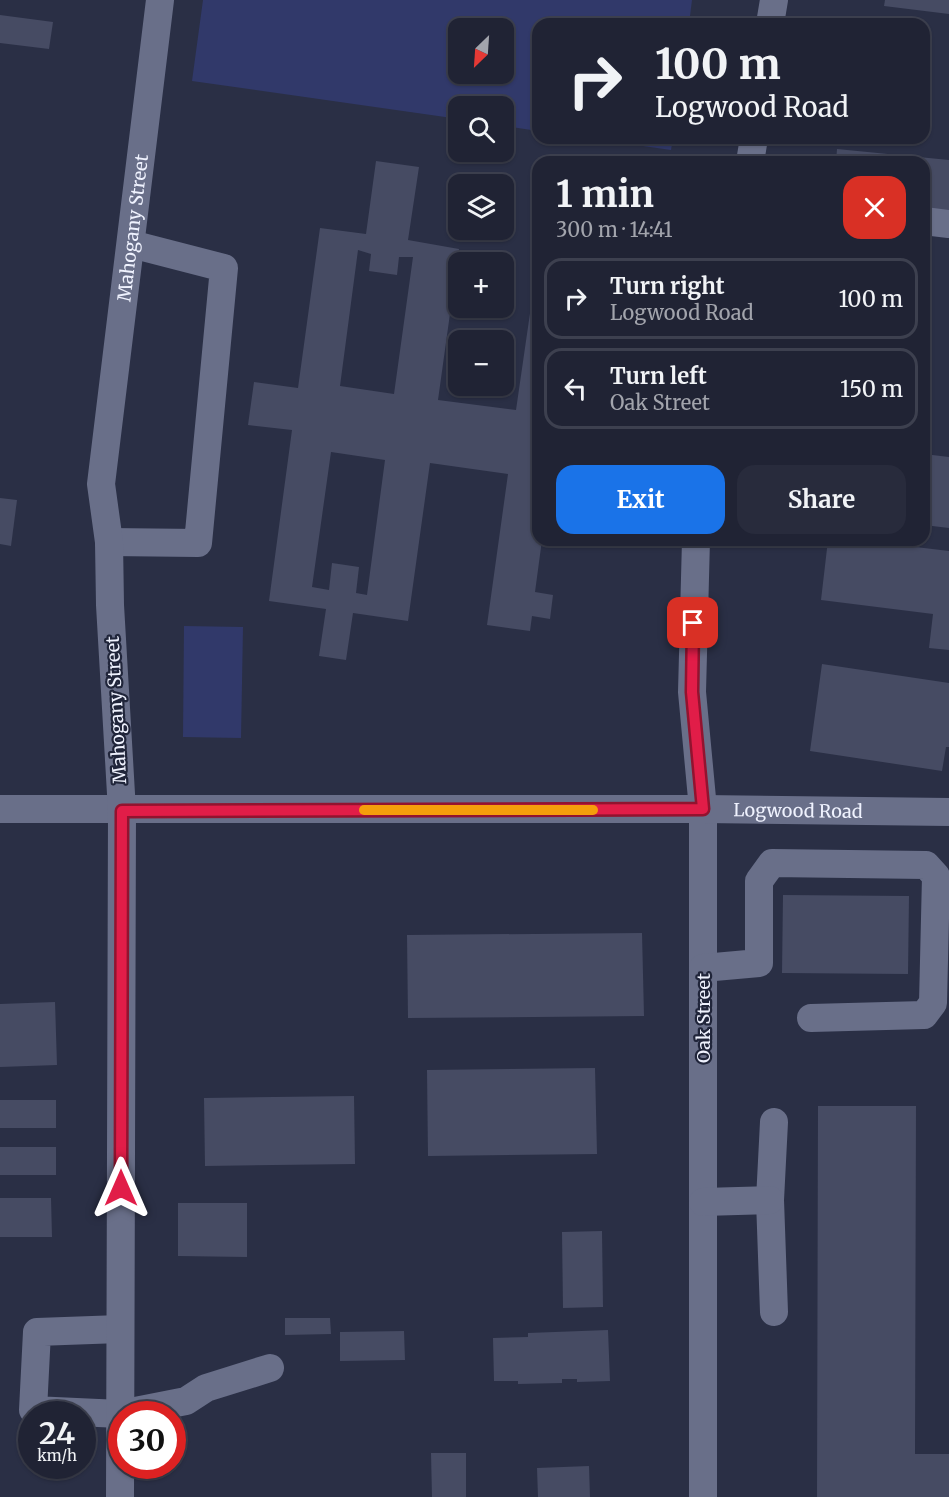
<!DOCTYPE html>
<meta charset="utf-8">
<style>
body{margin:0;font-family:Merriweather,serif;background:#282b3c;color:#f1f3f6;height:100vh;display:flex;flex-direction:column;font-size:22px;white-space:nowrap}
*{box-sizing:border-box;margin:0}
p{font-size:20px;color:#a2a4ac}
.icon{flex:none;width:33px;height:33px;fill:none;stroke:currentColor;stroke-width:2;stroke-linecap:round;stroke-linejoin:round}
.map{position:relative;flex:1;overflow:hidden}
.details{position:absolute;left:532px;top:156px;width:398px;height:390px;display:flex;flex-direction:column;background:#202334;border-radius:18px;box-shadow:0 2px 4px #0004,0 0 0 2px #3d404f}
.details>*{flex:none}
.banner{position:absolute;left:532px;top:18px;width:398px;height:126px;border-radius:18px;box-shadow:0 2px 4px #0004,0 0 0 2px #3d404f;background:#202334;color:#f1f3f6;overflow:hidden}
.needle{width:39px;rotate:205deg}
.buttons{position:absolute;left:448px;top:18px;display:grid;gap:12px}
.buttons a{display:grid;place-items:center;width:66px;height:66px;border-radius:12px;background:#202334;box-shadow:0 2px 4px #0004,0 0 0 2px #3d404f;font-size:30px}
.speed{position:absolute;left:18px;top:1401px;display:flex;gap:12px;font-size:30px;font-weight:700;text-align:center}
.speed>*{display:grid;place-content:center;width:78px;height:78px;border-radius:50%;background:#202334;box-shadow:0 2px 4px #0004,0 0 0 2px #3d404f;line-height:1}
.speed small{font-size:15px;font-weight:400}
.speed .limit{border:9px solid #d22;background:#fff;color:#111}
.pin{position:absolute;display:grid;place-items:center;width:51px;height:51px;color:#fff;margin:-26px;border-radius:12px;box-shadow:0 3px 9px #0006}
.me{position:absolute;width:66px;margin:-33px;rotate:0deg;stroke-linejoin:round;filter:drop-shadow(0 0 4px #0008)}
.turn{display:flex;align-items:center;gap:21px;height:126px;padding:0 24px;font-size:27px}
.turn .icon{width:78px;height:78px;stroke-width:2.5}
.turn b{display:block;font-size:42px;line-height:51px}
.round{display:grid;place-items:center;flex:none;width:63px;height:63px;border-radius:18px;background:#282b3c}
.headline{display:flex;align-items:center;justify-content:space-between;height:102px;padding:0 24px}
h1{font-size:36px;font-weight:700;line-height:45px}
.action{display:flex;gap:12px;margin-top:auto;padding:12px 24px}
.action a{flex:1;height:69px;border-radius:18px;background:#1a73e8;color:#fff;font-size:24px;font-weight:700;line-height:69px;text-align:center}
.action a+a{background:#282b3c;color:#f1f3f6}
ul{padding:0;list-style:none}
li{display:flex;align-items:center;gap:18px;height:81px;margin:0 12px 9px;padding:0 12px;border:3px solid #3d404f;border-radius:18px}
li div{flex:1}
li b{display:block;font-size:22px}
li em{font-style:normal}
.map>svg:first-child{display:block}
.green{fill:#31396a;fill-rule:evenodd}
.building{fill:#464b63;fill-rule:evenodd}
.lines{fill:none;stroke-linecap:round;stroke-linejoin:round}
.minor{stroke:#696f89;stroke-width:28}
.route-casing{stroke:#92132f;stroke-width:15}
.route{stroke:#e11d48;stroke-width:10}
.slow{stroke:#f59e0b;stroke-width:10}
.labels{text-anchor:middle;dominant-baseline:central;stroke-width:4.5;stroke-linejoin:round;paint-order:stroke}
.street-label{font-size:18px;fill:#eff2fe;stroke:#20253a}
</style>
<div class="map">
<svg width="949" height="1497" viewBox="0 0 949 1497">
<rect width="100%" height="100%" fill="#2a2f45"/>
<g class="green">
<path d="M203 0H692L689 24H538V131L504 126V106H459V119L192 81ZM459 28H504V74H459Z"/>
<polygon points="587,138 673,138 671,150"/>
<polygon points="184,626 243,627 241,738 183,737"/>
</g>
<g class="building">
<polygon points="885,0 949,0 949,14 884,6"/>
<polygon points="0,15 53,22 49,49 0,43"/>
<polygon points="837,149 949,160 949,211 924,208 924,162 836,162"/>
<path d="M376 161 419 167 408 240 459 249 438 400 516 410 538 258V540H542L535 592 553 595 550 619 532 616 530 631 487 625 508 474 430 463 408 621 353 613 346 660 319 656 326 609 269 601 292 430 248 425 254 382 298 388 320 228 366 234ZM358 250 371 254 369 271 397 275 399 257H413L394 394 340 386ZM331 452 385 460 367 595 356 593 359 567 332 563 329 590 312 587Z"/>
<polygon points="924,454 949,457 949,528 924,525"/>
<polygon points="0,498 17,500 11,546 0,544"/>
<polygon points="828,540 857,540 949,551 949,650 929,648 933,614 821,600"/>
<polygon points="822,664 949,683 949,747 946,747 942,771 810,751"/>
<polygon points="783,895 909,896 908,974 782,973"/>
<polygon points="642,933 644,1016 408,1018 407,935"/>
<polygon points="55,1002 57,1065 0,1067 0,1004"/>
<polygon points="595,1068 597,1154 428,1156 427,1070"/>
<polygon points="354,1096 355,1164 205,1166 204,1098"/>
<rect x="0" y="1100" width="56" height="28"/>
<polygon points="818,1106 916,1106 915,1454 949,1454 949,1497 817,1497"/>
<rect x="0" y="1147" width="56" height="28"/>
<polygon points="0,1198 51,1198 52,1237 0,1237"/>
<polygon points="178,1203 247,1203 247,1257 178,1256"/>
<polygon points="602,1231 603,1307 563,1308 562,1232"/>
<polygon points="285,1318 330,1318 331,1334 285,1335"/>
<polygon points="608,1330 610,1381 577,1382 577,1379 562,1379 562,1383 518,1384 518,1381 494,1381 493,1338 528,1337 528,1333"/>
<polygon points="404,1331 405,1360 340,1361 340,1332"/>
<polygon points="431,1453 466,1453 466,1497 432,1497"/>
<polygon points="589,1466 590,1497 538,1497 537,1468"/>
</g>
<g class="lines">
<g class="minor">
<polyline points="770,24 774,0"/>
<polyline points="750,162 754,138"/>
<polyline points="924,221 949,224"/>
<polyline points="696,540 692,692 703,809 703,1497"/>
<polyline points="109,542 198,543 224,268 131,244"/>
<path id="s1" d="M0 809H703L949 812"/>
<polyline points="703,968 759,963 759,881 772,863 926,865 936,876 933,1003 924,1015 811,1018"/>
<polyline points="774,1122 770,1200 774,1312"/>
<polyline points="703,1202 770,1200"/>
<polyline points="120,1329 37,1332 33,1410 120,1414 186,1401 206,1388 270,1368"/>
<path id="s2" d="M120 1497 122 811 110 605 109 542 101 484 160 0"/>
</g>
</g>
<g class="lines">
<defs>
<polyline id="route" points="121,1188 122,811 703,809 692,692 693,623"/>
</defs>
<use href="#route" class="route-casing"/>
<use href="#route" class="route"/>
<polyline class="slow" points="364,810 593,810"/>
</g>
<g class="labels">
<g class="street-label">
<text stroke="none"><textPath href="#s2" startOffset="1272">Mahogany Street</textPath></text>
<text transform="translate(116 710) rotate(-93)">Mahogany Street</text>
<text stroke="none"><textPath href="#s1" startOffset="798">Logwood Road</textPath></text>
<text transform="translate(703 1018) rotate(-90)">Oak Street</text>
</g>
</g>
</svg>
<div class="buttons">
<a><svg class="needle" viewBox="-14 -14 28 28"><path d="M0-13l5 13h-10z" fill="#e53935"/><path d="M0 13l5-13h-10z" fill="#a2a4ac"/></svg></a>
<a><svg class="icon" aria-label="search" viewBox="0 0 24 24"><circle cx="10" cy="10" r="6"/><path d="M15 15l6 6"/></svg></a>
<a><svg class="icon" aria-label="layers" viewBox="0 0 24 24"><path d="M12 4l9 5-9 5-9-5zM3 14l9 5 9-5"/></svg></a>
<a>+</a>
<a>−</a>
</div>
<div class="speed"><div>24<small>km/h</small></div><div class="limit">30</div></div>
<div class="pin" style="left:693px;top:623px;background:#d93025"><svg class="icon" aria-label="arrive" viewBox="0 0 24 24"><path d="M6 21V4h12l-3 4 3 4H6"/></svg></div>
<svg class="me" style="left:121px;top:1188px" viewBox="-20 -20 40 40"><path d="M0-17L14 15 0 8-14 15z" fill="#e11d48" stroke="#fff" stroke-width="4"/></svg>
<div class="banner">
<div class="turn"><svg class="icon" aria-label="right" viewBox="0 0 24 24"><path d="M7 20v-9h11M14 6l5 5-5 5"/></svg><div><b>100 m</b>Logwood Road</div></div>
</div>
<section class="details">
<div class="headline"><div><h1>1 min</h1><p>300 m · 14:41</p></div><a class="round" style="background:#d93025;color:#fff"><svg class="icon" aria-label="close" viewBox="0 0 24 24"><path d="M6 6l12 12M18 6L6 18"/></svg></a></div>
<ul>
<li><svg class="icon" aria-label="right" viewBox="0 0 24 24"><path d="M7 20v-9h11M14 6l5 5-5 5"/></svg><div><b>Turn right</b><p>Logwood Road</p></div><em>100 m</em></li>
<li><svg class="icon" aria-label="left" viewBox="0 0 24 24"><path d="M17 20v-9H6M10 6l-5 5 5 5"/></svg><div><b>Turn left</b><p>Oak Street</p></div><em>150 m</em></li>
</ul>
<div class="action"><a>Exit</a><a>Share</a></div>
</section>
</div>
